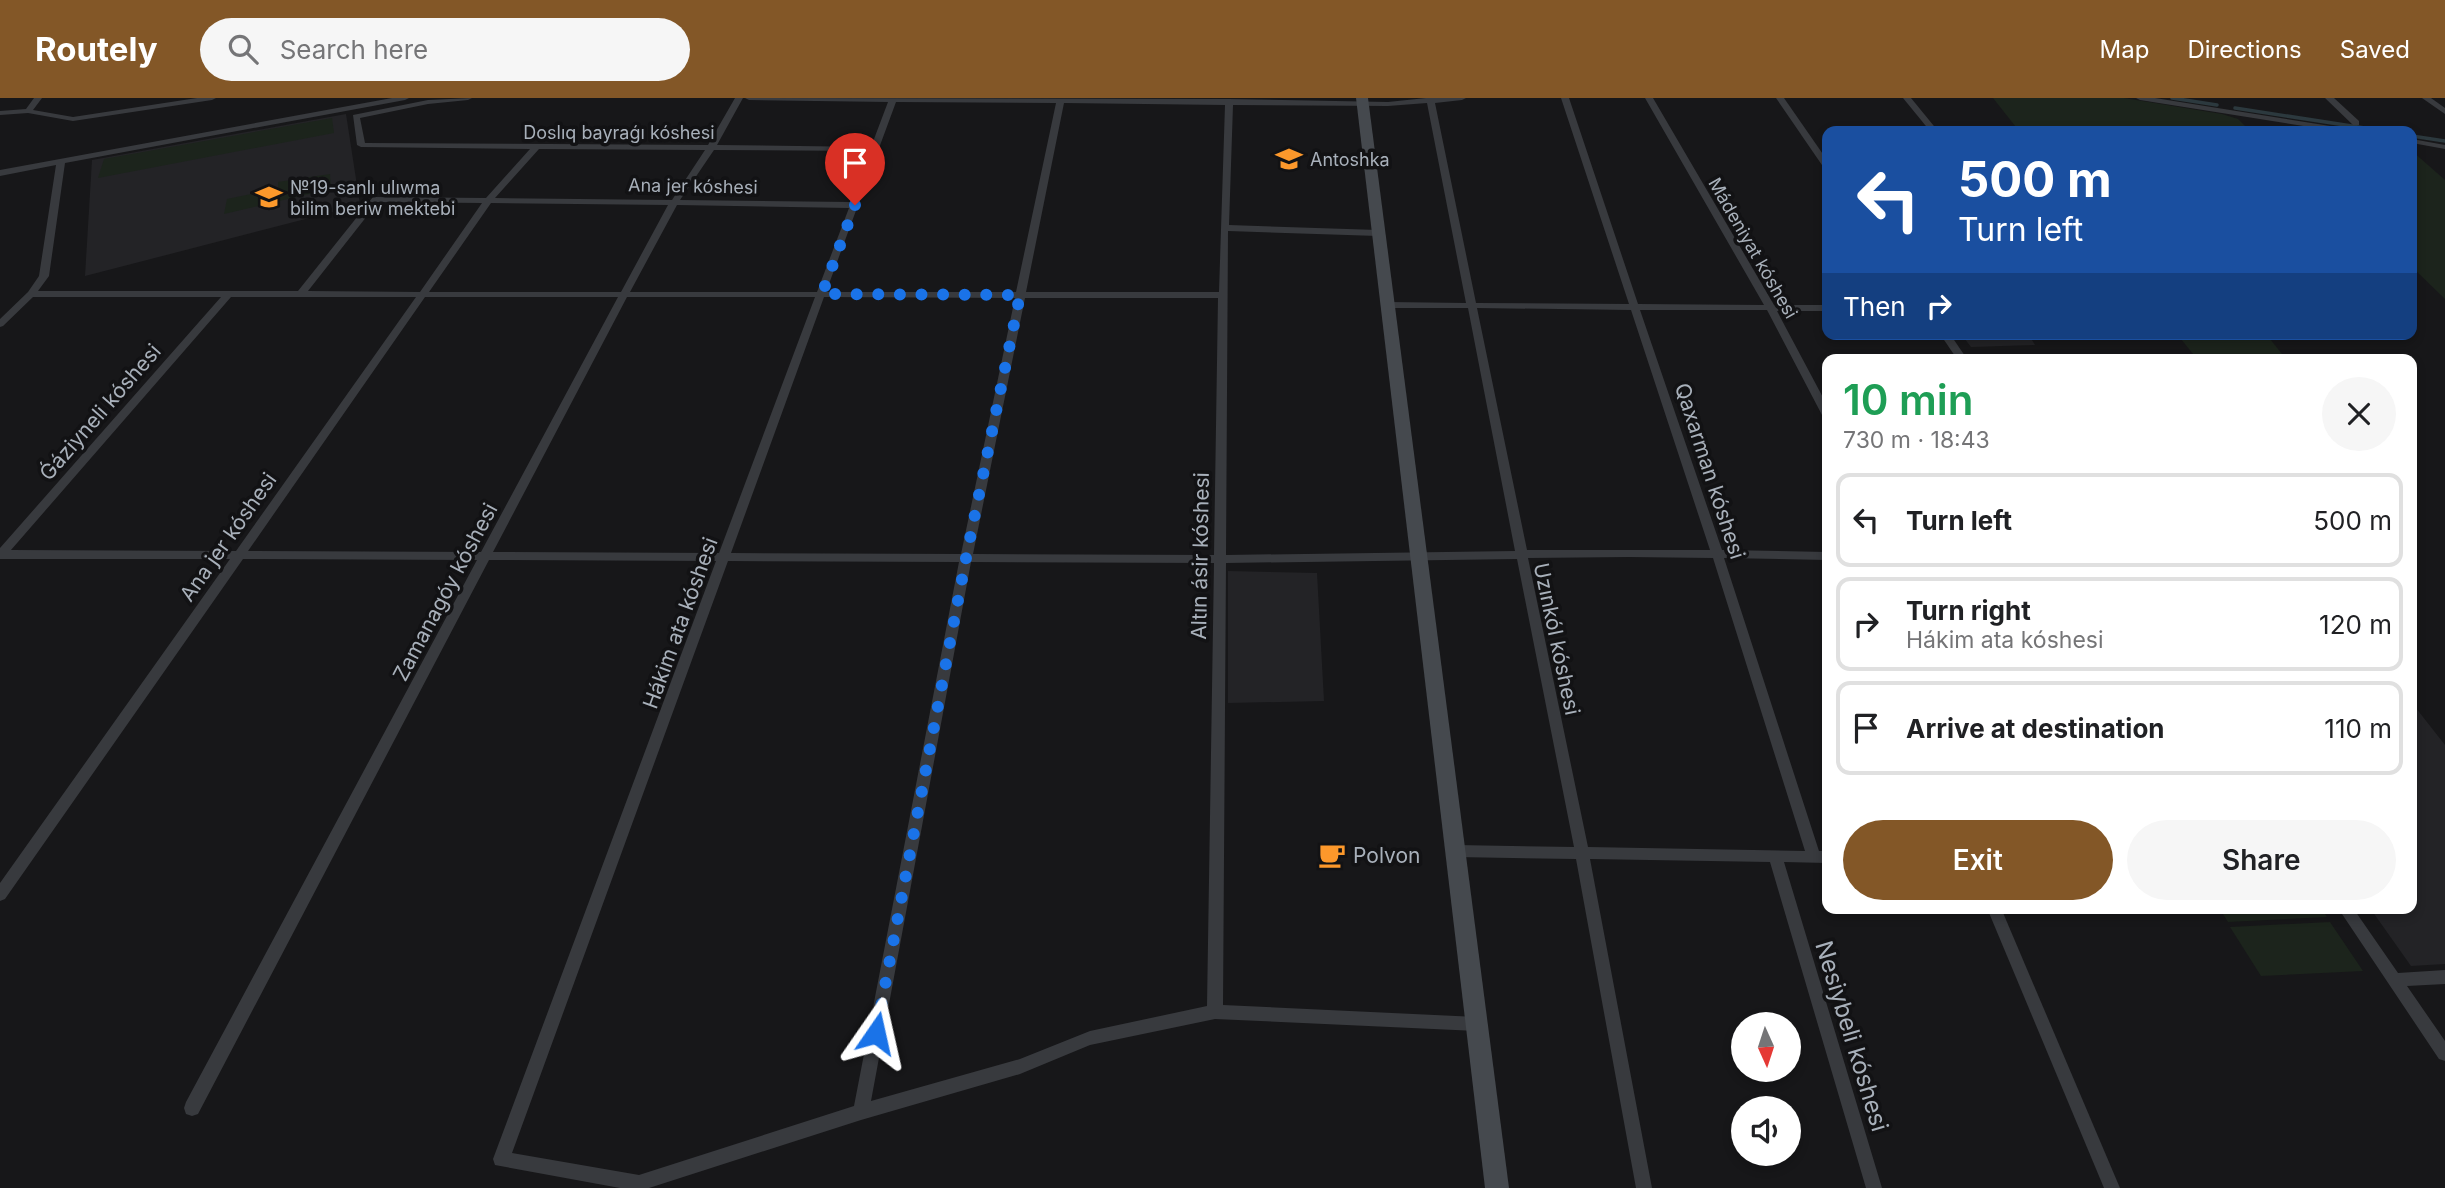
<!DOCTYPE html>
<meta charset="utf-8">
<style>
body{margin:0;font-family:Inter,sans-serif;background:#f6f6f6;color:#202124;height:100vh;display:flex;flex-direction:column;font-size:26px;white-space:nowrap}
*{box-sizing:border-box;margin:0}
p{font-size:23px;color:#757577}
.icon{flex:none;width:38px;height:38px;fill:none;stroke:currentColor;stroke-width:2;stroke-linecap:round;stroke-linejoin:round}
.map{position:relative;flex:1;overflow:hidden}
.panel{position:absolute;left:1822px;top:256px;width:595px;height:560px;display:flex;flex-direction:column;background:#fff;border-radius:14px;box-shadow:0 4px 10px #0003}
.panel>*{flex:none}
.top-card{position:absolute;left:1822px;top:28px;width:595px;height:214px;border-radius:14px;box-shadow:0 4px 10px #0003;background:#1a4fa0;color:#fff;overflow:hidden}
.needle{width:46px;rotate:177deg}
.fabs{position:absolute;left:1731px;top:914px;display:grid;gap:14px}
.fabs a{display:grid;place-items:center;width:70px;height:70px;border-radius:50%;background:#fff;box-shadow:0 4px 10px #0003;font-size:35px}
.pin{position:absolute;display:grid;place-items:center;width:60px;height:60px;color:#fff;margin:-72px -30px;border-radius:50% 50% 50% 0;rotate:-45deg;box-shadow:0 0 7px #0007}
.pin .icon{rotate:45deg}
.me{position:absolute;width:77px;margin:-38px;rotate:11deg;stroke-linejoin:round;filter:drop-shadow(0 0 5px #0008)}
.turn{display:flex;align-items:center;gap:24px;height:147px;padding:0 21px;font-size:32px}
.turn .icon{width:91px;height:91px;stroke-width:2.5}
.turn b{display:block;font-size:49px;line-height:60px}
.then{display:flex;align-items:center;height:66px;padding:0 21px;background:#0003;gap:14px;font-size:26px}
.round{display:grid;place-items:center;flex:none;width:74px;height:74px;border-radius:37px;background:#f6f6f6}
.summary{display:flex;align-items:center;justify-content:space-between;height:119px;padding:0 21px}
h1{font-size:42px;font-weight:600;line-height:52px;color:#1e9e55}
.action{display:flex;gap:14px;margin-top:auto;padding:14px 21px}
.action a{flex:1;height:80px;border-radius:42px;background:#835727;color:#fff;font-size:28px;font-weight:600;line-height:80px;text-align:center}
.action a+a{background:#f6f6f6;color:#202124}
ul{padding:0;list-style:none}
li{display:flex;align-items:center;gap:21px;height:94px;margin:0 14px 10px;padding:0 7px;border:4px solid #e0e0e0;border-radius:14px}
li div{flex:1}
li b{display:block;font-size:26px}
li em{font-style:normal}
header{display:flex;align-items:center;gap:42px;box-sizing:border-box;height:98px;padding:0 35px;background:#835727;color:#fff}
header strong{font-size:33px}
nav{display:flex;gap:38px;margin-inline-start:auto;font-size:24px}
.search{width:490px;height:63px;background:#f6f6f6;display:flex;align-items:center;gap:18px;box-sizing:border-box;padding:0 24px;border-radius:38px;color:#757577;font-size:26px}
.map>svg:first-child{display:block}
.built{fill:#232326}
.green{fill:#1c241c}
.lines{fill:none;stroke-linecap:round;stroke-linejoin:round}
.stream{stroke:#2c393e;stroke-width:3.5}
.minor{fill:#383a3e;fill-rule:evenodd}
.secondary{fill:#45494e;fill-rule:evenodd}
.route{stroke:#1a73e8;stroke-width:12;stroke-dasharray:0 21.6}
.labels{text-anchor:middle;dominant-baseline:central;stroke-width:7;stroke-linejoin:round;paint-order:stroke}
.far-street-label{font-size:18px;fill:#a8b0ba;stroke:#121214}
.far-poi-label{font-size:18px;fill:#a8b0ba;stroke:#121214;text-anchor:start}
.street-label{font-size:21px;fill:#a8b0ba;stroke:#121214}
.poi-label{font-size:21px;fill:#a8b0ba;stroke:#121214;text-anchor:start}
.near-street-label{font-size:24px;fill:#a8b0ba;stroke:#121214}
</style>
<header>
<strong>Routely</strong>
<div class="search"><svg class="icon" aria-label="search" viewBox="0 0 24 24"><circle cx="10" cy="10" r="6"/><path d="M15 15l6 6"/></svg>Search here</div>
<nav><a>Map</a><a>Directions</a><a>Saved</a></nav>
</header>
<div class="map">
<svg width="2445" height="1090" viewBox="0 0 2445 1090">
<rect width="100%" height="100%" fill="#171719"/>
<g class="built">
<polygon points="346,16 360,107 85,178 92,62"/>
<polygon points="1961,236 2108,236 2109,238 2032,242 2035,247 1971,249"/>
<polygon points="1228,473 1317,475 1324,603 1228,605"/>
<polygon points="2412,605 2445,647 2445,866 2411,868 2370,810 2412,810"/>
</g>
<g class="green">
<polygon points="1993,0 2124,0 2222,16 2238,21 2250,33 2019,33"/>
<polygon points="332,20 334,35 98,80 104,61"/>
<polygon points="2412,53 2445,82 2445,201 2412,169"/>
<polygon points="330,76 331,91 279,103 278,84"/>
<polygon points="275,91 275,104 224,116 227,101"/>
<polygon points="2177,236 2266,236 2286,261 2197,261"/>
<polygon points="2219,810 2321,810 2327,819 2228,824"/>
<polygon points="2330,824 2363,873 2261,878 2230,829"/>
</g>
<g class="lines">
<g class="stream">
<polyline points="2172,0 2217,7"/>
<polyline points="2235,10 2384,33"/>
<polyline points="2412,38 2445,43"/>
</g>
<g class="minor">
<polygon points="34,0 42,0 33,12 73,19 197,0 216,0 212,2 73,23 28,15 0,17 0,13 26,11"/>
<path d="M392 0H409L405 2 65 65 49 178 38 193H298L373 99 486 100 530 51 361 49 357 47 353 17 428 2 472 0 468 2 428 6 360 20 365 45 708 47 735 0H743L717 47 871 49 888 4 749 2 745 0 1229 1 1388 4 1426 0H1466L1462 2 1435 5 1476 205 1629 206 1561 0H1569L1638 206 1764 207 1645 0H1653L1774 207H1827V213H1777L1827 307V320L1822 317 1767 212H1640L1722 452 1827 454V462L1724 460 1819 753H1827V765L1784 764 1882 1090H1866L1770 764 1590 761 1652 1090H1636L1576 761 1456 759 1451 757 1449 753 1451 749 1456 747 1574 749 1517 461 1226 465 1223 907 1477 919 1482 921 1485 926 1482 931 1477 933 1215 921 1090 947 1020 976 861 1022 649 1090H620L495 1067 493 1061 716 463 489 462 198 1016 192 1018 186 1016 184 1010 186 1004 477 462 243 461 5 801 0 803V785L230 461H0V450L221 199H33L3 228 0 229V221L28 194 39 178 56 67 0 78V72ZM896 4 1056 5 1016 194H826ZM1064 5 1225 7 1219 194H1026ZM1427 5 1466 205 1388 204 1383 207 1388 210H1468L1515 453 1226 457 1228 133 1378 138 1382 135 1378 132 1229 127 1233 7 1388 8ZM539 51 705 52 672 102 495 100ZM714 52 870 53 850 104 680 102ZM378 104 482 105 420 194 308 193ZM491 105 668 107 621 194H429ZM677 107 849 110 817 194H630ZM231 199H416L236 453 11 452ZM425 199H618L481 454 248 453ZM627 199H815L719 455 493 454ZM824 199 1015 200 961 456 731 455ZM1025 200H1218L1214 457 973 456ZM1477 210 1631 212 1710 452H1527ZM1629 459 1713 460 1805 753 1588 749 1528 460ZM728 463 959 464 854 1008 639 1077 512 1055ZM971 464 1214 465 1207 908 1090 933 1020 961 871 1003Z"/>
<polygon points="1776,0 1784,0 1827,62 1827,70 1824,70"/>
<polygon points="1903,0 1911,0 1938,33 1930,33"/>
<polygon points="2136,0 2155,0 2349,31 2353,33 2335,33 2140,2"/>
<polygon points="2325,0 2334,0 2359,23 2359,27 2353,27"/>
<polygon points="2422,0 2431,0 2445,10 2445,16"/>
<polygon points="2412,41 2445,47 2445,51 2412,45"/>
<polygon points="1940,236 1950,236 1967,261 1957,261"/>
<polygon points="1987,810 2001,810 2120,1090 2104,1090"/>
<polygon points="2338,810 2353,810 2398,875 2445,872 2445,886 2407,888 2445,943 2445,963 2439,961"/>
</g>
<polygon class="secondary" points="1356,0 1368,0 1509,1090 1485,1090"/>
</g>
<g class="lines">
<polyline class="route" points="855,107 822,196 1020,197 966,460 876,935"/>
</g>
<defs>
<symbol id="school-bare" viewBox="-9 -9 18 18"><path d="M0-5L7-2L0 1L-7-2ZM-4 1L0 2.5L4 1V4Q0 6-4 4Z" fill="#fc982b" stroke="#121214" stroke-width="2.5" paint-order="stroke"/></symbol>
<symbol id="cafe-bare" viewBox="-9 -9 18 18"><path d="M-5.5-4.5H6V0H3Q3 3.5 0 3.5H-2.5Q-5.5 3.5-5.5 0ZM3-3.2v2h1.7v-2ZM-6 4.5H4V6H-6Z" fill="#fc982b" stroke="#121214" stroke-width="2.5" paint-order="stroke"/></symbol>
</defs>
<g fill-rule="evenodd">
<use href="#school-bare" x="1270" y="42" width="38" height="38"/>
<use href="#school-bare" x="250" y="80" width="38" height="38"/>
<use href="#cafe-bare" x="1313" y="738" width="38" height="38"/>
</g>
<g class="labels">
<g class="far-street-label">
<text x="619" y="34">Doslıq bayraǵı kóshesi</text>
<text transform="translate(693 88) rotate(1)">Ana jer kóshesi</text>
<text transform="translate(1753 150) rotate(60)">Mádeniyat kóshesi</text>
</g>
<g class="far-poi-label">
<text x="1310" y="61">Antoshka</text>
<text x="290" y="89">№19-sanlı ulıwma<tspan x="290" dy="21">bilim beriw mektebi</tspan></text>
</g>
<g class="street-label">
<text transform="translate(100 314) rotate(-49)">Ǵáziyneli kóshesi</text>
<text transform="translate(1710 373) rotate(72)">Qaxarman kóshesi</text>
<text transform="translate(228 439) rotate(-55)">Ana jer kóshesi</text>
<text transform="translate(1200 458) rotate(-89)">Altın ásir kóshesi</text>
<text transform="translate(445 494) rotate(-62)">Zamanagóy kóshesi</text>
<text transform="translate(680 525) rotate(-70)">Hákim ata kóshesi</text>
<text transform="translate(1557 541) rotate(78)">Uzınkól kóshesi</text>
</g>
<g class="poi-label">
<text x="1353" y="757">Polvon</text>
</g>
<g class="near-street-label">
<text transform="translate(1852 938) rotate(73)">Nesiybeli kóshesi</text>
</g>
</g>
</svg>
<div class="fabs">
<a><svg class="needle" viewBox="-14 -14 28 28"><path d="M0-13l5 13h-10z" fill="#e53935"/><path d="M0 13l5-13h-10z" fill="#757577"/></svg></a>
<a><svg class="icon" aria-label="sound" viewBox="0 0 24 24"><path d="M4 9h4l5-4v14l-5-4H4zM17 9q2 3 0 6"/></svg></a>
</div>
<div class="pin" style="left:855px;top:107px;background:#d93025"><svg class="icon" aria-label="arrive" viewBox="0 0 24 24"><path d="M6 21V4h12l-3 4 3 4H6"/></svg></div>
<svg class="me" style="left:876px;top:935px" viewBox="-20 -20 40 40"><path d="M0-17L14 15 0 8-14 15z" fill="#1a73e8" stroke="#fff" stroke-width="4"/></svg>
<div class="top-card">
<div class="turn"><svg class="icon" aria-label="left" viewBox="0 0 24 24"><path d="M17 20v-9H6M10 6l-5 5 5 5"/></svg><div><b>500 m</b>Turn left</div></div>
<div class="then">Then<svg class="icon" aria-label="right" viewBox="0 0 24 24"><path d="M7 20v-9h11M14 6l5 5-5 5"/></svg></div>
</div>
<section class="panel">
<div class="summary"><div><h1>10 min</h1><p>730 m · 18:43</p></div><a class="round"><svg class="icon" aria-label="close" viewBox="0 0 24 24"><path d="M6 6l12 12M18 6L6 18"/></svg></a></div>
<ul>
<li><svg class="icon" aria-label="left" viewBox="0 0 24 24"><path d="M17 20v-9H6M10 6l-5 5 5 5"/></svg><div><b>Turn left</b></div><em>500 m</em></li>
<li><svg class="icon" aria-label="right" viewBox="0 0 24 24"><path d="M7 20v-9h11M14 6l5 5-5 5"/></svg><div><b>Turn right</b><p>Hákim ata kóshesi</p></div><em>120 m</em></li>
<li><svg class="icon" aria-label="arrive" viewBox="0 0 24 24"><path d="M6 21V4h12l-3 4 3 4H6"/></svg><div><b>Arrive at destination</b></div><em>110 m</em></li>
</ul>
<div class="action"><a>Exit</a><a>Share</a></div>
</section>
</div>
